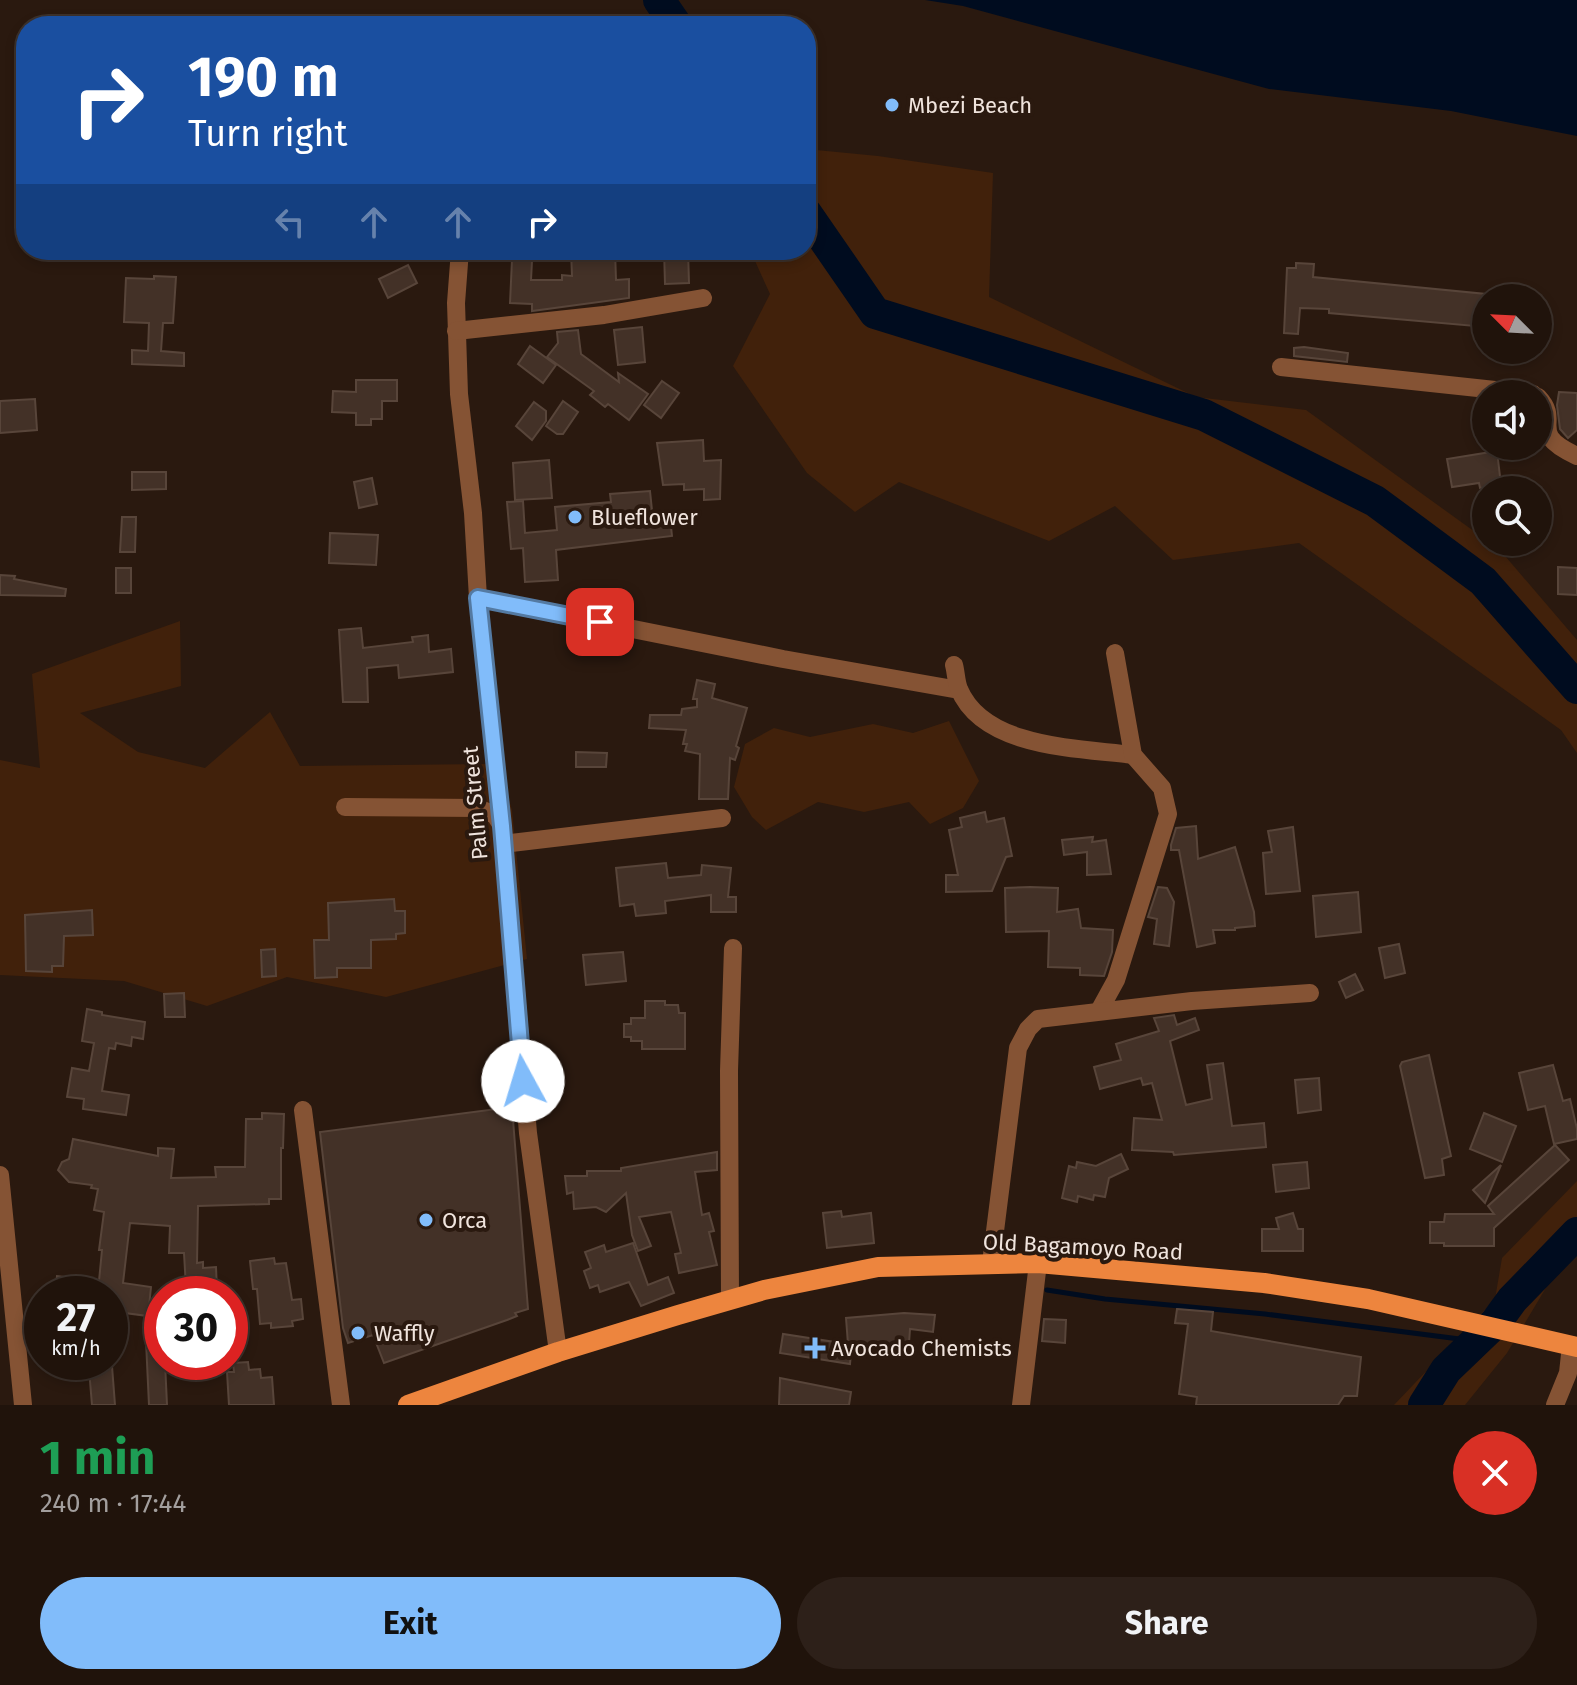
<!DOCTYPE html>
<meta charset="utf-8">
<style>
body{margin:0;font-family:"Fira Sans",sans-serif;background:#2d2019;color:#f1f3f6;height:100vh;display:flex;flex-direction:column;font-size:30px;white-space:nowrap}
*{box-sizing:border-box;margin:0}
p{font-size:26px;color:#a29e9d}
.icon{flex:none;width:44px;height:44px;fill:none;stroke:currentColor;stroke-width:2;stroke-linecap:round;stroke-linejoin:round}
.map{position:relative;height:1405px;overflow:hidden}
.sheet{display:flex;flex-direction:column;background:#20130b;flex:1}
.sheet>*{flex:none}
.hud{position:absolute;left:16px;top:16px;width:800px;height:244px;border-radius:32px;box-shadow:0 4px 12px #0003,0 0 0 2px #3d322c;background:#1a4fa0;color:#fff;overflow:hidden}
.needle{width:52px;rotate:294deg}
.buttons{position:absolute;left:1472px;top:284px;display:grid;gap:16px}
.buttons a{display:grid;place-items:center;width:80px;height:80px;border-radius:50%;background:#20130b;box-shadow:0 4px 12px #0003,0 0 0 2px #3d322c;font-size:40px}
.speed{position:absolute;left:24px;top:1276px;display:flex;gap:16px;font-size:40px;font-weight:700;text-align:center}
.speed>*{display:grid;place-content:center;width:104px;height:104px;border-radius:50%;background:#20130b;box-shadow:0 4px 12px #0003,0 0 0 2px #3d322c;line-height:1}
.speed small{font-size:20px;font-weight:400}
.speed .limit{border:12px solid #d22;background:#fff;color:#111}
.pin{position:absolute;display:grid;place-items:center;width:68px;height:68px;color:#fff;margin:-34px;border-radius:16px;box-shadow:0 4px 12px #0006}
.me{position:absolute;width:88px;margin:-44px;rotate:354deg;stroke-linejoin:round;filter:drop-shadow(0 0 6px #0008)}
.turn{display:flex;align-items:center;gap:28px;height:168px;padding:0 40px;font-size:36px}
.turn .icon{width:104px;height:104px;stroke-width:2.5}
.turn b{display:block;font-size:56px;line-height:68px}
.lanes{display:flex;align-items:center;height:76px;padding:0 40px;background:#0003;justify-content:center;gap:40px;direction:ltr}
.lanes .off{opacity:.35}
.round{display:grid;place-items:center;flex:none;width:84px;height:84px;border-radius:42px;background:#2d2019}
.headline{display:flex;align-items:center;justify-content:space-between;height:136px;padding:0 40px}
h1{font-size:48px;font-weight:700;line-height:60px;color:#1e9e55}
.primary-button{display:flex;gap:16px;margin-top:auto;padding:16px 40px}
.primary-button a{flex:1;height:92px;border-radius:48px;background:#81bcfa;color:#111;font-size:32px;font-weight:700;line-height:92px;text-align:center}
.primary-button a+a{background:#2d2019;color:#f1f3f6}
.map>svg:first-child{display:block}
.green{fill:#41210b}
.water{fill:#000c1f}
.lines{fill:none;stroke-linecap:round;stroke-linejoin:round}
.stream{stroke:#000c1f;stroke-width:5}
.river{stroke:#000c1f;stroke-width:32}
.building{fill:#433127;stroke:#58453a;stroke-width:2}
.street{stroke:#855334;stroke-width:18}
.primary{stroke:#ed853e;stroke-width:20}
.route-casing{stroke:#547aa2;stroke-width:20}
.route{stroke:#81bcfa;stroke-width:14}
.poi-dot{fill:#81bcfa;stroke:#2a190f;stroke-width:3}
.labels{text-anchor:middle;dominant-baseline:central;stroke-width:8;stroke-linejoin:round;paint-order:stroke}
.poi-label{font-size:22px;fill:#f0e4dd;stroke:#2a190f;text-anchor:start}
.street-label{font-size:22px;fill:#f0e4dd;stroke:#2a190f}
</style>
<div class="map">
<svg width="1577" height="1405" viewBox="0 0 1577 1405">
<rect width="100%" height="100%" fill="#2a190f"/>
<g class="green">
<polygon points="816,150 878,156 993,173 989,297 1196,397 1306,410 1500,550 1577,640 1577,753 1561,730 1299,543 1173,560 1115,506 1049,541 899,482 855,512 807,473 733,366 770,294 750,250 806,250 806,151"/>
<polygon points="180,621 181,686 80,713 138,752 205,768 270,712 300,766 487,764 507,794 512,810 527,959 386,997 287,977 207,1006 124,981 0,975 0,760 40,768 32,674"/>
<polygon points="949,721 979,781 963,808 930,824 909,802 864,812 818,802 766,830 752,817 734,787 745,744 774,728 810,737 873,724 913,733"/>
<polygon points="1577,1181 1577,1250 1559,1266 1507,1353 1465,1405 1394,1405 1495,1299 1502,1258"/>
</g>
<polygon class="water" points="925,0 1577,0 1577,136 1451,111 1269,89 963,6"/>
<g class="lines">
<polyline class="stream" points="1047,1290 1105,1299 1265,1314 1475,1341"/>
<g class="river">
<polyline points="659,0 677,26"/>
<polyline points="806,213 875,313 1204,415 1375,501 1483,581 1577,688"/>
<polyline points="1424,1405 1446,1370 1496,1322 1512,1300 1577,1233"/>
</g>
</g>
<g class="building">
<polygon points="571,250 615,250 616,280 629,279 629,298 532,311 532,304 510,303 512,260 532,261 531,280 562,280 562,275 572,276"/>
<polygon points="664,250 688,250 689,283 665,284"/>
<polygon points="1296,263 1314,264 1313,277 1486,294 1486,327 1329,313 1329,309 1300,308 1298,334 1284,333 1287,268 1296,268"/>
<polygon points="408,265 417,283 388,298 379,279"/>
<polygon points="154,276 176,277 173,323 163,323 161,351 184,353 184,366 132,364 132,350 148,351 149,323 124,322 126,278 154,279"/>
<polygon points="642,327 645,362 618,365 614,330"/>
<polygon points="578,330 581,354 619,382 618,373 648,394 629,420 608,404 605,407 590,395 594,391 547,357 558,343 557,332"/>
<polygon points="530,346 556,365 543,383 518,364"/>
<polygon points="1304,347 1348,353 1347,362 1294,356 1294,348"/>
<polygon points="356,380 397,380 397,401 382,401 382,419 371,419 371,425 356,425 356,413 332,412 333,391 356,392"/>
<polygon points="662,381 679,393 661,418 644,405"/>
<polygon points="1559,392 1577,393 1577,430 1568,438 1560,429 1557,405"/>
<polygon points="35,399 37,430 0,433 0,401"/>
<polygon points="563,401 578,412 563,434 557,434 546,426"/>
<polygon points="534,402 546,411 546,421 532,440 516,426"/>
<polygon points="703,440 704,461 721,460 720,499 704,500 704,489 684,490 684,484 663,485 657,443"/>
<polygon points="1497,451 1501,485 1480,488 1479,483 1452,487 1447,459"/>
<polygon points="549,460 552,498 515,500 513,463"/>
<polygon points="132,472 166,472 166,489 132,490"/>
<polygon points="372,478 377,504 359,508 354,482"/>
<polygon points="650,491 653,520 670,518 672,536 556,550 558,580 525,582 523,548 511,549 507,502 523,501 525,533 557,530 555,507 611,502 610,494"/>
<polygon points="122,517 136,517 135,552 120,552"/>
<polygon points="330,533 378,535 376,565 329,563"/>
<polygon points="1558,567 1577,568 1577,595 1558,594"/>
<rect x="116" y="568" width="15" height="25"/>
<polygon points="0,575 15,576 14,579 66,589 65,596 0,595"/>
<polygon points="361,628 363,648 413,642 412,637 428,635 429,652 451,649 453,672 399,678 398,665 367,668 368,702 343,702 339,630"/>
<polygon points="697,680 715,684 712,698 747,708 736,746 739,748 735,760 730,758 728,799 699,799 700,754 685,751 687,744 683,744 686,730 649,728 650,715 681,715 682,709 697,707 697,699 693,699"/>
<polygon points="576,752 607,753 606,767 576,767"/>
<polygon points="985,812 987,822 1004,818 1012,856 1006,857 992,891 946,892 946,875 958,875 949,830 962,827 960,818"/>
<polygon points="1196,826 1198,859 1235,847 1254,912 1255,926 1235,928 1235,930 1213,930 1215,943 1197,947 1179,850 1171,850 1171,845 1176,828"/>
<polygon points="1293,827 1300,891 1266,894 1263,853 1272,852 1268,831"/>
<polygon points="1093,837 1092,842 1106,840 1111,874 1087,875 1087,852 1064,855 1062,840"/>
<polygon points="666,863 668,878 701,875 702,865 731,868 728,897 736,897 736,912 711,912 711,895 665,901 666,913 636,916 634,904 620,906 616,868"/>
<polygon points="1030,887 1058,888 1057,912 1078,909 1081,928 1113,930 1112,952 1104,976 1080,975 1080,968 1048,967 1049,931 1006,932 1005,888"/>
<polygon points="1158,887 1167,888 1174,902 1169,946 1154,944 1157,919 1148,917"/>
<polygon points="1358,892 1361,932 1316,937 1313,896"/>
<polygon points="394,899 395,911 405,911 405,933 396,934 396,939 371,940 371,968 337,968 337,977 315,978 314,940 329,940 328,903"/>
<polygon points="92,910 93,935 64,936 63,966 52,966 52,972 26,971 25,915"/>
<polygon points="1399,944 1405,973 1385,978 1379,948"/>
<polygon points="275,949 276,976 262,977 261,950"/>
<polygon points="623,952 626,981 586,985 583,955"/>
<polygon points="1355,974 1363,990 1346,998 1339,982"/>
<polygon points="184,993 185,1017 165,1017 164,994"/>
<polygon points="645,1001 665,1001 665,1005 678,1005 679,1013 685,1013 685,1049 642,1049 642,1041 631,1041 631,1037 624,1037 624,1024 631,1024 631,1018 645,1018"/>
<polygon points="87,1009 102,1012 102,1015 145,1022 143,1039 132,1037 131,1046 116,1043 115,1049 109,1048 102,1091 129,1095 126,1115 83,1109 84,1099 67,1097 72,1068 89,1071 94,1043 82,1041"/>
<polygon points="1174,1015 1177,1025 1195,1018 1199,1030 1170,1041 1186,1105 1212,1099 1207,1065 1223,1063 1232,1126 1264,1123 1266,1147 1174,1155 1173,1152 1132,1150 1134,1118 1162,1120 1152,1083 1143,1085 1141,1078 1100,1089 1094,1067 1121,1060 1116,1044 1159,1031 1154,1018"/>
<polygon points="1429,1055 1451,1156 1442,1159 1444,1175 1425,1178 1400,1066 1402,1062"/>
<polygon points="1553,1065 1563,1101 1570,1099 1577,1129 1577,1139 1554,1144 1545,1106 1528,1110 1519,1073"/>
<polygon points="1319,1078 1321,1110 1298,1113 1295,1080"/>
<polygon points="512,1107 528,1309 515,1313 517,1316 507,1320 384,1363 373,1335 348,1343 343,1328 320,1132"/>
<polygon points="262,1113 284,1114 283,1148 281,1148 281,1199 269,1199 269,1204 198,1206 197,1263 203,1262 203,1268 216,1267 217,1290 194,1292 194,1287 186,1288 184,1253 169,1253 170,1226 130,1223 123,1283 151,1287 148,1316 110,1311 110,1294 55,1294 57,1276 99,1281 102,1250 99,1250 104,1212 94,1210 98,1189 91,1188 92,1185 69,1182 58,1170 62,1162 69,1159 73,1139 158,1156 158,1148 174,1149 171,1178 216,1177 215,1167 245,1167 246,1119 262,1119"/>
<polygon points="1484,1113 1516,1126 1502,1162 1470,1149"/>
<polygon points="1555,1145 1569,1160 1494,1228 1494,1246 1444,1246 1444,1243 1430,1243 1430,1222 1444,1222 1445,1214 1494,1214 1488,1206"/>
<polygon points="717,1152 717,1170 695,1172 702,1215 709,1213 714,1231 709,1232 717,1265 679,1273 675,1254 681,1253 671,1212 639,1217 651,1246 638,1251 632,1235 626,1193 606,1212 596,1207 574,1209 573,1192 567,1194 565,1176 587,1176 587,1171 621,1171 621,1168"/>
<polygon points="1121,1154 1128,1169 1109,1178 1105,1197 1094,1195 1093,1200 1078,1196 1077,1202 1062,1198 1069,1166 1076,1168 1077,1162 1096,1166"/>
<polygon points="1307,1162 1309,1188 1276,1192 1273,1165"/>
<polygon points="1501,1165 1485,1203 1473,1190"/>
<polygon points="841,1211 842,1217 871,1213 874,1243 827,1248 823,1213"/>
<polygon points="1293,1213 1298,1229 1303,1229 1303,1251 1262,1251 1262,1229 1279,1229 1276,1218"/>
<polygon points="633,1243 648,1285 668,1277 674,1293 641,1306 629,1282 600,1292 598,1285 590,1288 584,1271 591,1268 585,1252 604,1245 606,1252"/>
<polygon points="274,1258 275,1264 286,1263 292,1300 301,1299 303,1319 292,1321 293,1326 271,1328 271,1323 260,1324 257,1289 253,1289 250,1261"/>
<polygon points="1177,1309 1213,1312 1211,1331 1361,1357 1357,1396 1344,1396 1338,1405 1196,1405 1197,1397 1179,1394 1188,1324 1175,1323"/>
<polygon points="904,1313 935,1315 933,1332 910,1329 908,1358 851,1353 850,1364 780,1353 783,1334 848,1344 846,1318"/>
<polygon points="162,1318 162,1362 165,1362 167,1405 149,1405 145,1320"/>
<polygon points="1044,1319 1066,1320 1065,1343 1042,1341"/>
<polygon points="248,1362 249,1370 260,1369 261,1378 272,1377 274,1405 229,1405 227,1372 234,1372 233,1363"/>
<polygon points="112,1366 115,1405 92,1405 89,1369"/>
<polygon points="780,1378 851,1392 849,1405 779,1405"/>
</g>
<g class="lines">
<g class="street">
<polyline points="460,250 456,303 459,394 473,513 478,598 502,826 528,1133 558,1352"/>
<polyline points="456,331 604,315 703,298"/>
<polyline points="1281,367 1533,394"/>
<path d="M1538 397C1563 423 1525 432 1577 456"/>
<polyline points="478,598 783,659 959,690"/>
<path d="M954 665C956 672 956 682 959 689 984 749 1080 748 1133 755"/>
<polyline points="345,807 478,808 495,815 502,826"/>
<polyline points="503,844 722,818"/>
<polyline points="1099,1011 1116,980 1168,814 1162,788 1133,755 1115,653"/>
<polyline points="303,1110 341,1405"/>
<polyline points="0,1175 23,1405"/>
<polyline points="991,1263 1018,1048 1028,1029 1038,1019 1192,1001 1310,993"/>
<polyline points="730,1300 729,1071 733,948"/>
<polyline points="1021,1405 1038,1263"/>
<polyline points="1555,1405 1568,1373 1571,1345"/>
</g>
<polyline class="primary" points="408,1405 558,1352 678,1315 764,1290 878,1267 1038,1263 1264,1283 1368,1299 1577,1347"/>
</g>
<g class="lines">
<defs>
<polyline id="route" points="523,1081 502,826 478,598 600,622"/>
</defs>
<use href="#route" class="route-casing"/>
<use href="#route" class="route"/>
</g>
<g class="poi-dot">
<circle cx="892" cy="105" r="8"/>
<circle cx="575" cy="517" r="8"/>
<circle cx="426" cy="1220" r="8"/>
<circle cx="358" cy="1333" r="8"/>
<path d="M811 1336h8v8h8v8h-8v8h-8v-8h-8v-8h8z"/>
</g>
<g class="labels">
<g class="poi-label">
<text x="908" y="105">Mbezi Beach</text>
<text x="591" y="517">Blueflower</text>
<text x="442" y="1220">Orca</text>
<text x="374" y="1333">Waffly</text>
<text x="831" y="1348">Avocado Chemists</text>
</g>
<g class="street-label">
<text transform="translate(475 803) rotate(-95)">Palm Street</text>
<text transform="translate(1083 1247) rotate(3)">Old Bagamoyo Road</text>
</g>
</g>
</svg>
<div class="buttons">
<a><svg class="needle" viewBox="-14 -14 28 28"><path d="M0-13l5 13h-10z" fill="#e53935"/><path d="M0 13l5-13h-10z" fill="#a29e9d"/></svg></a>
<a><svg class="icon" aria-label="sound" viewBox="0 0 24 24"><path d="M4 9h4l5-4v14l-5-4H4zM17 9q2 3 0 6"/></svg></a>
<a><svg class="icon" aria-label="search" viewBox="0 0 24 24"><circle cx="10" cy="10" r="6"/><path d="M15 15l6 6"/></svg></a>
</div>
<div class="speed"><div>27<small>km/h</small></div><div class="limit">30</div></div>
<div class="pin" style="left:600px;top:622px;background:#d93025"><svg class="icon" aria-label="arrive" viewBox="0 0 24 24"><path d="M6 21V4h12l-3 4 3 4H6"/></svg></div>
<svg class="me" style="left:523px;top:1081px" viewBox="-20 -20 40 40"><circle r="19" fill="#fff"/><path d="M0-13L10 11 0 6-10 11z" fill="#81bcfa"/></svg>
<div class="hud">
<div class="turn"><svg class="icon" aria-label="right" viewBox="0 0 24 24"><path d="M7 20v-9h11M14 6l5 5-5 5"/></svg><div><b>190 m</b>Turn right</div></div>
<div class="lanes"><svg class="icon off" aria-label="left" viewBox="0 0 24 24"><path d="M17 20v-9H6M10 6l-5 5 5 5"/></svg><svg class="icon off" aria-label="ahead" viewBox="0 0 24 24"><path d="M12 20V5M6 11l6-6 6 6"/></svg><svg class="icon off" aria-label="ahead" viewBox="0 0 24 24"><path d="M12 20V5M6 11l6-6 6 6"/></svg><svg class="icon" aria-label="right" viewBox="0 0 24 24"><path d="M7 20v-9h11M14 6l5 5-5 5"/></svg></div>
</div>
</div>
<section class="sheet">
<div class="headline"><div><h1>1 min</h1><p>240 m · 17:44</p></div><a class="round" style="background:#d93025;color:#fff"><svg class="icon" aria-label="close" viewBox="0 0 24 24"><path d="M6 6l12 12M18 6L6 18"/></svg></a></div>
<div class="primary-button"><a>Exit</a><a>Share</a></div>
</section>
